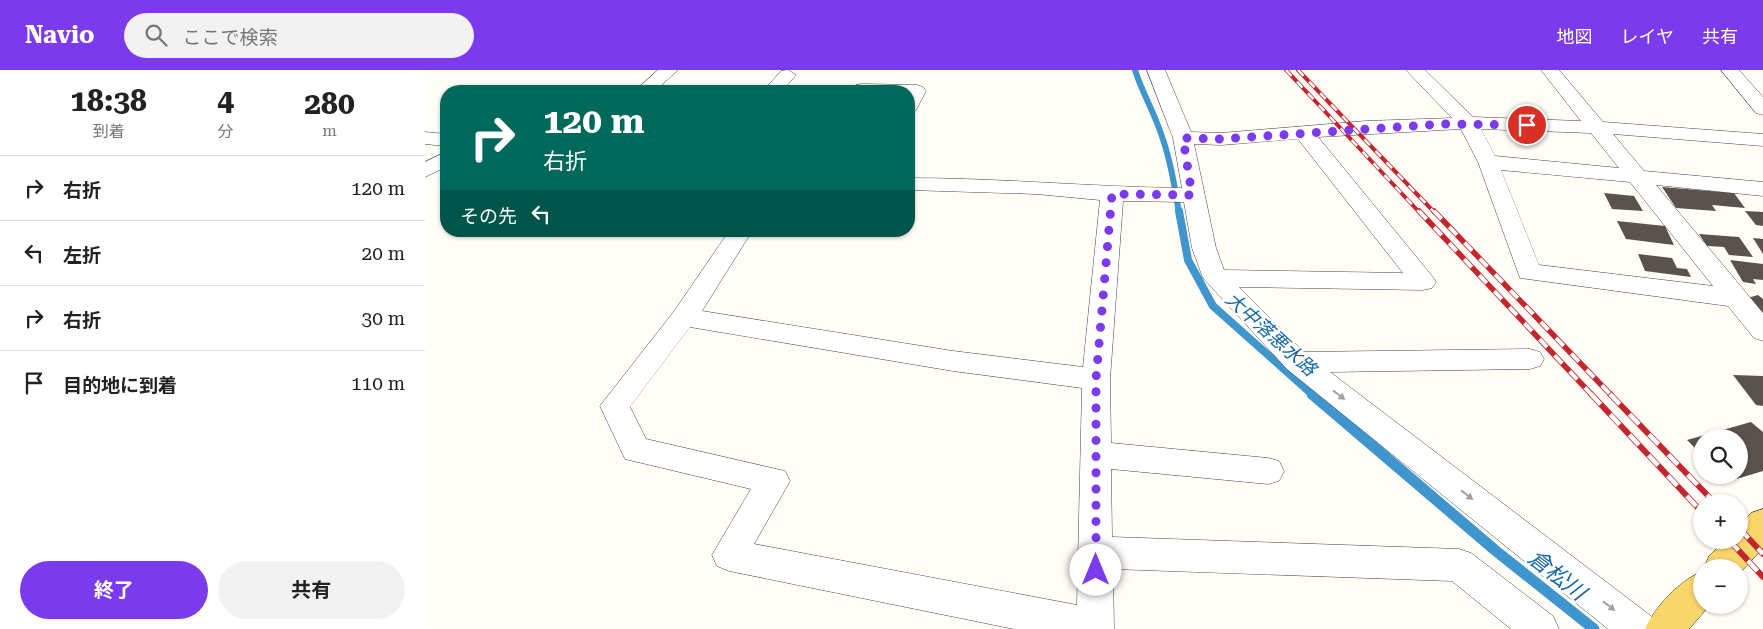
<!DOCTYPE html>
<html lang="ja">
<meta charset="utf-8">
<style>
body{margin:0;font-family:"Roboto Serif","Noto Sans JP",serif;background:#f2f2f2;color:#222;height:100vh;display:flex;flex-direction:column;font-size:19px;white-space:nowrap}
*{box-sizing:border-box;margin:0}
p{font-size:16px;color:#767676}
.icon{flex:none;width:28px;height:28px;fill:none;stroke:currentColor;stroke-width:2;stroke-linecap:round;stroke-linejoin:round}
.map{position:relative;flex:1;overflow:hidden}
.details{display:flex;flex-direction:column;background:#fff;width:425px}
.details>*{flex:none}
.banner{position:absolute;left:15px;top:15px;width:475px;height:152px;border-radius:20px;box-shadow:0 1px 4px #0004;background:#00695c;color:#fff;overflow:hidden}
.controls{position:absolute;left:1268px;top:359px;display:grid;gap:10px}
.controls a{display:grid;place-items:center;width:55px;height:55px;border-radius:50%;background:#fff;box-shadow:0 1px 4px #0004;font-size:25px}
.pin{position:absolute;display:grid;place-items:center;width:42px;height:42px;color:#fff;margin:-21px;border:2px solid #fff;border-radius:50%;box-shadow:0 1px 5px #0007}
.me{position:absolute;width:55px;margin:-28px;rotate:0deg;stroke-linejoin:round;filter:drop-shadow(0 0 4px #0008)}
.turn{display:flex;align-items:center;gap:18px;height:105px;padding:0 20px;font-size:22px}
.turn .icon{width:65px;height:65px;stroke-width:2.5}
.turn b{display:block;font-size:35px;line-height:42px}
.then{display:flex;align-items:center;height:48px;padding:0 20px;background:#0003;gap:10px;font-size:19px}
.eta{display:flex;justify-content:space-evenly;align-items:center;height:85px;text-align:center}
.eta b{font-size:30px;font-weight:700;line-height:35px}
.button{display:flex;gap:10px;margin-top:auto;padding:10px 20px}
.button a{flex:1;height:58px;border-radius:30px;background:#7c3aed;color:#fff;font-size:20px;font-weight:700;line-height:58px;text-align:center}
.button a+a{background:#f2f2f2;color:#222}
ul{padding:0;list-style:none}
li{display:flex;align-items:center;gap:15px;height:65px;padding:0 20px;border-top:1px solid #e0e0e0}
li div{flex:1}
li b{display:block;font-size:19px}
li em{font-style:normal}
header{display:flex;align-items:center;gap:30px;box-sizing:border-box;height:70px;padding:0 25px;background:#7c3aed;color:#fff}
header strong{font-size:24px}
nav{display:flex;gap:28px;margin-inline-start:auto;font-size:18px}
.search{width:350px;height:45px;background:#f2f2f2;display:flex;align-items:center;gap:12px;box-sizing:border-box;padding:0 18px;border-radius:28px;color:#767676;font-size:19px}
main{display:flex;flex:1;min-height:0}
.map>svg:first-child{display:block}
.lines{fill:none;stroke-linecap:round;stroke-linejoin:round}
.stream-far2{stroke:#3f96cf;stroke-width:6}
.stream-far1{stroke:#3f96cf;stroke-width:8}
.stream{stroke:#3f96cf;stroke-width:11}
.building{fill:#5a524d}
.minor-casing{stroke:#444;stroke-width:1}
.major-casing{stroke:#222;stroke-width:1}
.minor{fill:#fff;fill-rule:evenodd}
.major{fill:#f9d66b;fill-rule:evenodd}
.rail-far2-casing{stroke:#c4262e;stroke-width:4}
.rail-far1-casing{stroke:#c4262e;stroke-width:5.5}
.rail-casing{stroke:#c4262e;stroke-width:6}
.rail-far2{stroke:#fff;stroke-width:2.5;stroke-dasharray:8;stroke-linecap:butt}
.rail-far1{stroke:#fff;stroke-width:4;stroke-dasharray:11;stroke-linecap:butt}
.rail{stroke:#fff;stroke-width:4.5;stroke-dasharray:14;stroke-linecap:butt}
.oneway{fill:#a0a0a0}
.route{stroke:#7c3aed;stroke-width:9;stroke-dasharray:0 16.2}
.labels{text-anchor:middle;dominant-baseline:central;stroke-width:5;stroke-linejoin:round;paint-order:stroke}
.water-label{font-size:19px;font-style:italic;fill:#1768a6;stroke:#fff}
.near-water-label{font-size:22px;font-style:italic;fill:#1768a6;stroke:#fff}
</style>
<header>
<strong>Navio</strong>
<div class="search"><svg class="icon" aria-label="search" viewBox="0 0 24 24"><circle cx="10" cy="10" r="6"/><path d="M15 15l6 6"/></svg>ここで検索</div>
<nav><a>地図</a><a>レイヤ</a><a>共有</a></nav>
</header>
<main>
<section class="details">
<div class="eta">
<div><b>18:38</b><p>到着</p></div>
<div><b>4</b><p>分</p></div>
<div><b>280</b><p>m</p></div>
</div>
<ul>
<li><svg class="icon" aria-label="right" viewBox="0 0 24 24"><path d="M7 20v-9h11M14 6l5 5-5 5"/></svg><div><b>右折</b></div><em>120 m</em></li>
<li><svg class="icon" aria-label="left" viewBox="0 0 24 24"><path d="M17 20v-9H6M10 6l-5 5 5 5"/></svg><div><b>左折</b></div><em>20 m</em></li>
<li><svg class="icon" aria-label="right" viewBox="0 0 24 24"><path d="M7 20v-9h11M14 6l5 5-5 5"/></svg><div><b>右折</b></div><em>30 m</em></li>
<li><svg class="icon" aria-label="arrive" viewBox="0 0 24 24"><path d="M6 21V4h12l-3 4 3 4H6"/></svg><div><b>目的地に到着</b></div><em>110 m</em></li>
</ul>
<div class="button"><a>終了</a><a>共有</a></div>
</section>
<div class="map">
<svg width="1338" height="559" viewBox="0 0 1338 559">
<rect width="100%" height="100%" fill="#fffdf5"/>
<g class="lines">
<path class="stream-far2" d="M710 0C716 19 725 35 732 53 744 82 749 112 754 143"/>
<polyline class="stream-far1" points="754,141 763,190 788,236 888,325"/>
<polyline class="stream" points="887,324 1071,481 1169,559"/>
</g>
<g class="building">
<polygon points="1237,117 1309,123 1320,138 1287,135 1291,141 1251,138"/>
<polygon points="1179,123 1209,126 1218,141 1187,139"/>
<polygon points="1320,141 1338,142 1338,156 1331,155"/>
<polygon points="1192,151 1240,156 1249,175 1201,169"/>
<polygon points="1274,164 1314,167 1328,187 1304,185 1299,177 1282,176"/>
<polygon points="1328,168 1338,169 1338,184"/>
<polygon points="1213,184 1247,188 1252,198 1262,199 1266,207 1220,201"/>
<polygon points="1305,190 1338,194 1338,210 1328,209 1331,214 1318,212"/>
<polygon points="1333,225 1338,229 1338,243 1319,229"/>
<polygon points="1308,305 1338,306 1338,336 1331,335"/>
<polygon points="1326,352 1338,362 1338,401 1305,411 1299,405 1314,405 1314,368 1276,368 1276,384 1262,370"/>
</g>
<g class="lines">
<defs>
<g id="minor">
<polygon points="233,0 253,0 230,21 210,21"/>
<polygon points="363,0 371,5 357,21 338,21 356,1"/>
<path d="M722 0H740L766 62 796 63 941 51 1027 48 981 0H1000L1048 47 1156 51 1116 0H1134L1178 52 1338 64V76L1188 64 1219 101 1338 112V126L1231 115 1338 243V271L1329 268 1303 236 1095 208 1053 92 1036 59 893 67 1007 206 1011 212 1007 218 998 220 814 217 879 282 1105 279 1115 282 1119 289 1115 296 1105 299 905 302 1226 546 1232 559H1183L862 299 778 208 767 178 759 132 698 131 685 309 686 373 843 388 854 391 859 401 854 411 843 414 686 399 687 467 1034 479 1046 483 1128 546 1134 559H1086L1027 511 688 499 689 559H589L304 501 292 496 287 485 326 419 200 389 175 336 250 240 304 161H327L277 241 528 281 658 297 675 130 611 124 484 120V108C575 108 666 117 757 118L748 68ZM1056 59 1166 63 1194 98 1070 86ZM873 69 978 203 799 200 791 178 769 74 796 75ZM1076 100 1205 112 1288 216 1114 195ZM265 257 528 301 657 318 652 535 329 474 365 411 360 401 221 369 205 337Z"/>
<polygon points="1296,0 1314,0 1338,27 1338,45 1331,43"/>
<polygon points="437,14 492,15 498,17 501,21 491,40 484,42 484,21 427,21 431,15"/>
<polygon points="0,62 21,64 21,76 0,74"/>
<polygon points="21,82 21,97 0,107 0,92"/>
</g>
<g id="major">
<polygon points="1338,439 1338,478 1314,504 1314,498 1279,498 1284,486 1300,470 1314,470 1314,456 1326,443"/>
<path d="M1276 502V535H1285L1264 559H1220C1230 537 1254 511 1276 502Z"/>
</g>
</defs>
<use href="#minor" class="minor-casing"/>
<use href="#major" class="major-casing"/>
<use href="#minor" class="minor"/>
<use href="#major" class="major"/>
<defs>
<g id="rail-far2">
<polyline points="861,0 995,143"/>
<polyline points="873,0 1010,143"/>
</g>
<g id="rail-far1">
<polyline points="994,141 1167,325"/>
<polyline points="1009,141 1186,325"/>
</g>
<g id="rail">
<polyline points="1166,324 1276,441"/>
<polyline points="1185,324 1289,432"/>
<polyline points="1314,458 1338,484"/>
<polyline points="1304,470 1338,507"/>
</g>
</defs>
<use href="#rail-far2" class="rail-far2-casing"/>
<use href="#rail-far1" class="rail-far1-casing"/>
<use href="#rail" class="rail-casing"/>
<use href="#rail-far2" class="rail-far2"/>
<use href="#rail-far1" class="rail-far1"/>
<use href="#rail" class="rail"/>
</g>
<defs><path id="oneway-solid" d="M-6-.8H1V-3.2L6.5 0L1 3.2V.8H-6Z" transform="scale(1.25)"/></defs>
<g class="oneway">
<use href="#oneway-solid" transform="translate(914 325) rotate(38)"/>
<use href="#oneway-solid" transform="translate(1042 425) rotate(38)"/>
<use href="#oneway-solid" transform="translate(1184 536) rotate(38)"/>
</g>
<g class="lines">
<polyline class="route" points="671,500 671,309 687,124 767,125 758,68 796,69 1018,54 1102,55"/>
</g>
<g class="labels">
<g class="water-label">
<text transform="translate(846 264) rotate(42)">大中落悪水路</text>
</g>
<g class="near-water-label">
<text transform="translate(1132 505) rotate(38)">倉松川</text>
</g>
</g>
</svg>
<div class="controls">
<a><svg class="icon" aria-label="search" viewBox="0 0 24 24"><circle cx="10" cy="10" r="6"/><path d="M15 15l6 6"/></svg></a>
<a>+</a>
<a>−</a>
</div>
<div class="pin" style="left:1102px;top:55px;background:#d93025"><svg class="icon" aria-label="arrive" viewBox="0 0 24 24"><path d="M6 21V4h12l-3 4 3 4H6"/></svg></div>
<svg class="me" style="left:671px;top:500px" viewBox="-20 -20 40 40"><circle r="19" fill="#fff"/><path d="M0-13L10 11 0 6-10 11z" fill="#7c3aed"/></svg>
<div class="banner">
<div class="turn"><svg class="icon" aria-label="right" viewBox="0 0 24 24"><path d="M7 20v-9h11M14 6l5 5-5 5"/></svg><div><b>120 m</b>右折</div></div>
<div class="then">その先<svg class="icon" aria-label="left" viewBox="0 0 24 24"><path d="M17 20v-9H6M10 6l-5 5 5 5"/></svg></div>
</div>
</div>
</main>
